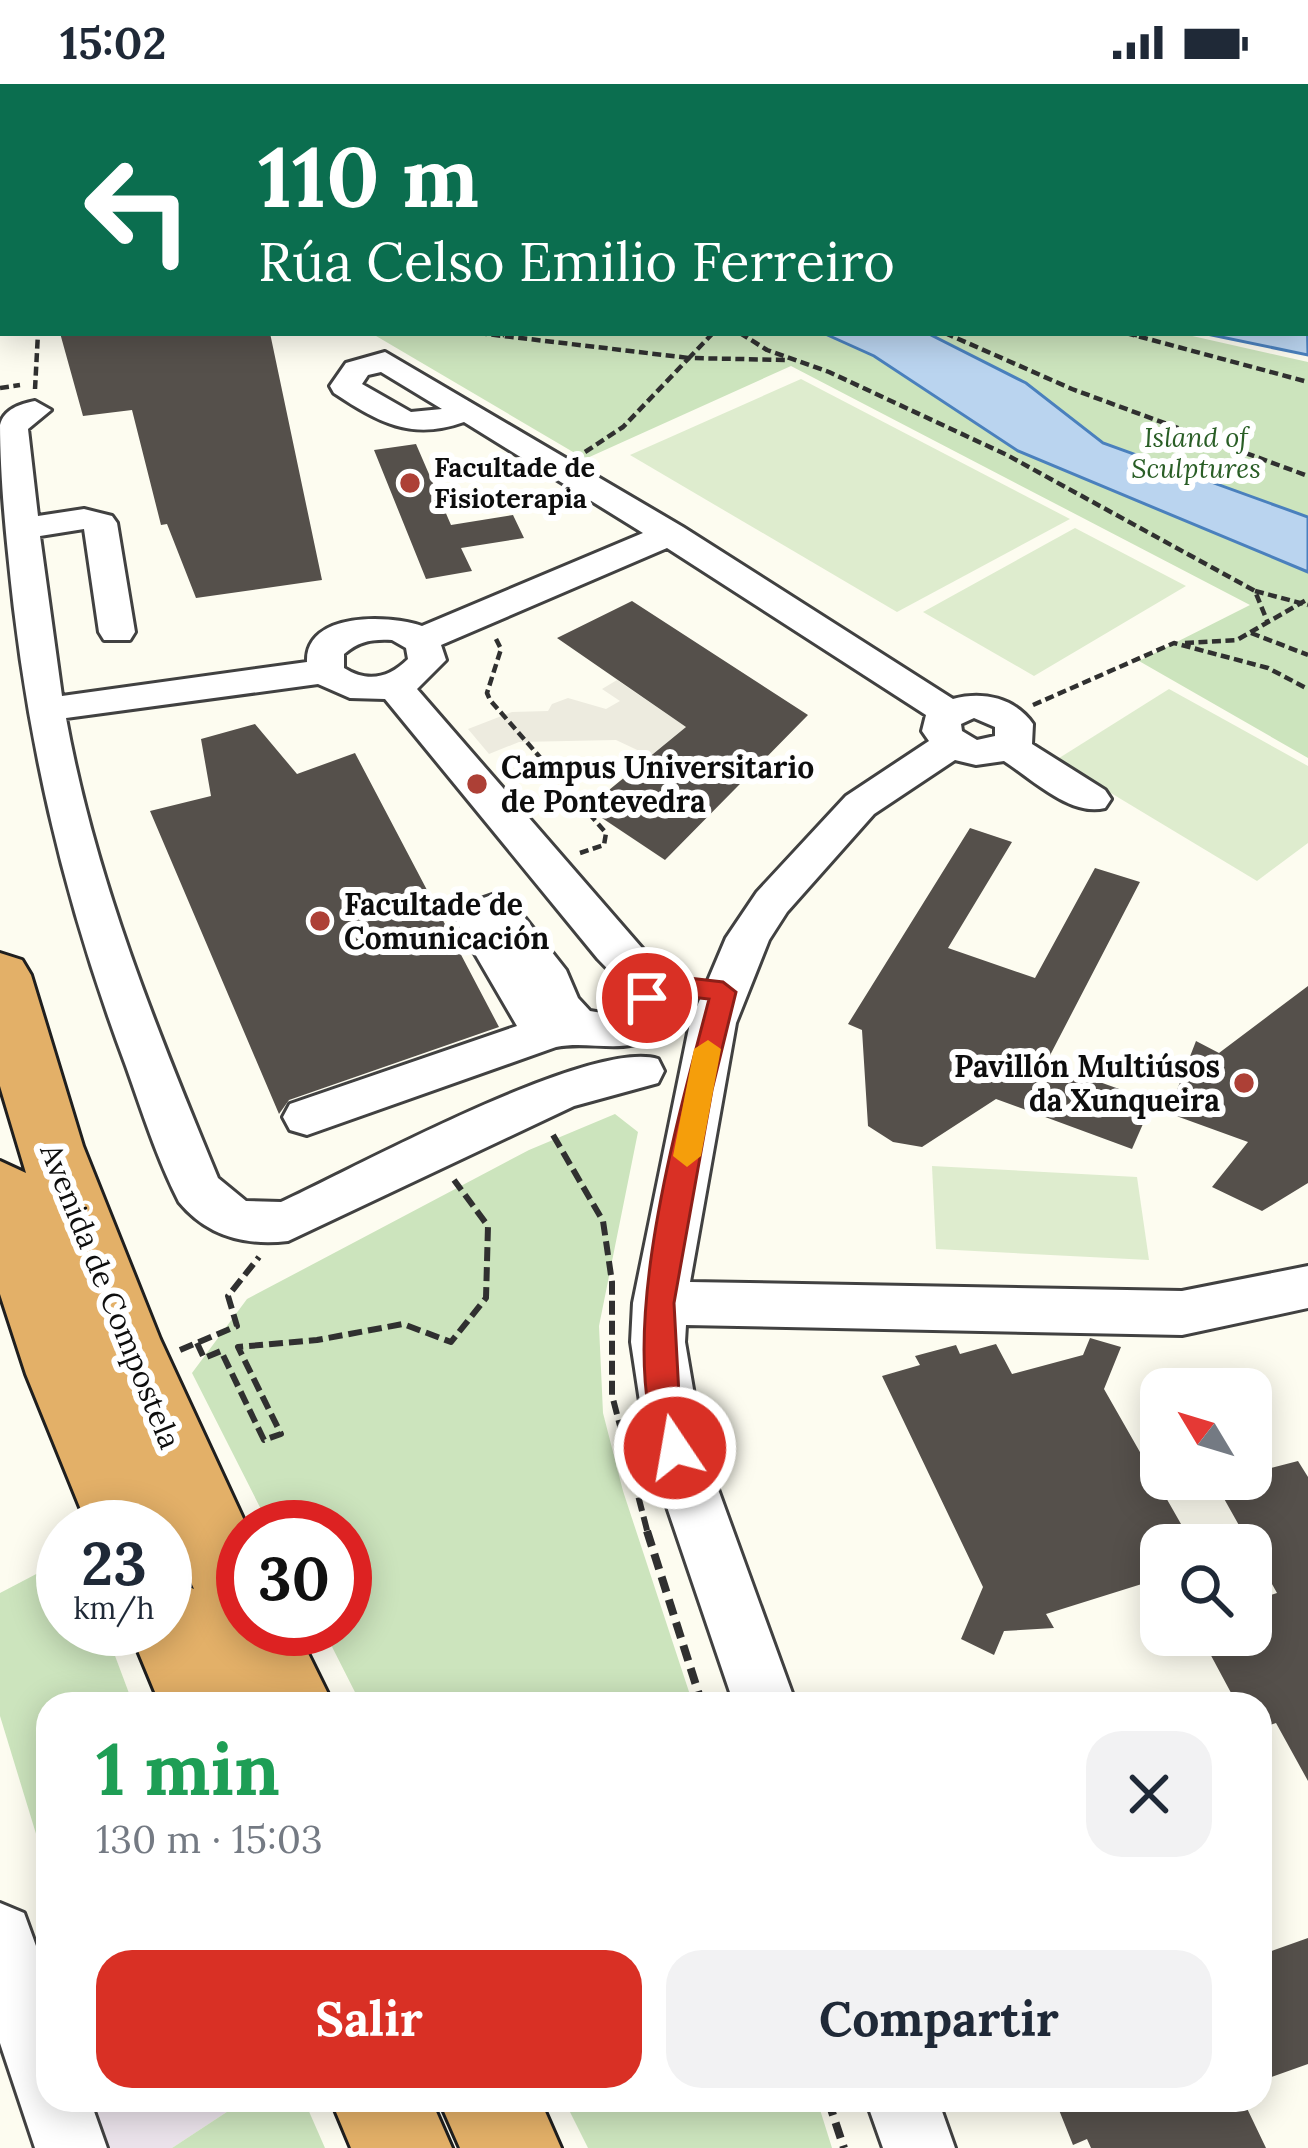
<!DOCTYPE html>
<html lang="es">
<meta charset="utf-8">
<style>
body{margin:0;font-family:Lora,serif;background:#f2f2f3;color:#1f2937;height:100vh;display:flex;flex-direction:column;font-size:45px;white-space:nowrap}
*{box-sizing:border-box;margin:0}
p{font-size:39px;color:#747a83}
.icon{flex:none;width:66px;height:66px;fill:none;stroke:currentColor;stroke-width:2;stroke-linecap:round;stroke-linejoin:round}
.map{position:relative;flex:1;overflow:hidden}
.details{position:absolute;left:36px;top:1608px;width:1236px;height:420px;display:flex;flex-direction:column;background:#fff;border-radius:36px;box-shadow:0 6px 30px #0003}
.details>*{flex:none}
.hud{position:absolute;left:0px;top:0px;width:1308px;height:252px;box-shadow:0 6px 30px #0003;background:#0b6e4f;color:#fff;overflow:hidden}
.needle{width:78px;rotate:308deg}
.buttons{position:absolute;left:1140px;top:1284px;display:grid;gap:24px}
.buttons a{display:grid;place-items:center;width:132px;height:132px;border-radius:24px;background:#fff;box-shadow:0 6px 30px #0003;font-size:60px}
.speed{position:absolute;left:36px;top:1416px;display:flex;gap:24px;font-size:60px;font-weight:700;text-align:center}
.speed>*{display:grid;place-content:center;width:156px;height:156px;border-radius:50%;background:#fff;box-shadow:0 6px 30px #0003;line-height:1}
.speed small{font-size:30px;font-weight:400}
.speed .limit{border:18px solid #d22;background:#fff;color:#111}
.pin{position:absolute;display:grid;place-items:center;width:102px;height:102px;color:#fff;margin:-51px;border:6px solid #fff;border-radius:50%;box-shadow:0 3px 12px #0007}
.me{position:absolute;width:132px;margin:-66px;rotate:348deg;stroke-linejoin:round;filter:drop-shadow(0 0 9px #0008)}
.turn{display:flex;align-items:center;gap:42px;height:252px;padding:0 60px;font-size:54px}
.turn .icon{width:156px;height:156px;stroke-width:2.5}
.turn b{display:block;font-size:84px;line-height:102px}
.round{display:grid;place-items:center;flex:none;width:126px;height:126px;border-radius:36px;background:#f2f2f3}
.overview{display:flex;align-items:center;justify-content:space-between;height:204px;padding:0 60px}
h1{font-size:72px;font-weight:800;line-height:90px;color:#1e9e55}
.button{display:flex;gap:24px;margin-top:auto;padding:24px 60px}
.button a{flex:1;height:138px;border-radius:36px;background:#d93025;color:#fff;font-size:48px;font-weight:800;line-height:138px;text-align:center}
.button a+a{background:#f2f2f3;color:#1f2937}
.status{display:flex;justify-content:space-between;align-items:center;height:84px;padding:0 60px;background:#fff;direction:ltr}
.status svg{height:33px;fill:currentColor}
.map>svg:first-child{display:block}
.industrial{fill:#ebe3eb}
.green{fill:#cce4bd}
.pitch{fill:#deecce}
.plaza{fill:#edebdf}
.water{fill:#bad4ef;stroke:#4a80bd;stroke-width:3}
.building{fill:#55504b}
.lines{fill:none;stroke-linecap:round;stroke-linejoin:round}
.minor-casing{stroke:#414141;stroke-width:6}
.highway-casing{stroke:#1f1f1f;stroke-width:6}
.path-far3{stroke:#303030;stroke-width:3;stroke-dasharray:6 3;stroke-linecap:butt}
.path-far2{stroke:#303030;stroke-width:4.5;stroke-dasharray:9 4.5;stroke-linecap:butt}
.path-far1{stroke:#303030;stroke-width:6;stroke-dasharray:14 6;stroke-linecap:butt}
.path{stroke:#303030;stroke-width:8;stroke-dasharray:16 8;stroke-linecap:butt}
.minor{fill:#fff;fill-rule:evenodd}
.highway{fill:#e3b068;fill-rule:evenodd}
.rail{stroke:#ad4036;stroke-width:4.5}
.route{fill:#d93025;stroke:#8d1f18;stroke-width:3}
.slow{fill:#f59e0b}
.poi-dot{fill:#ad4036;stroke:#fff;stroke-width:4.5}
.labels{text-anchor:middle;dominant-baseline:central;stroke-width:12;stroke-linejoin:round;paint-order:stroke}
.far-park-label{font-size:27px;font-style:italic;fill:#2a5e26;stroke:#fff}
.far-poi-label{font-size:27px;font-weight:bold;fill:#0e0e0e;stroke:#fff;text-anchor:start}
.poi-label{font-size:30px;font-weight:bold;fill:#0e0e0e;stroke:#fff;text-anchor:start}
.street-label{font-size:30px;fill:#0e0e0e;stroke:#fff}
</style>
<div class="status"><b>15:02</b><svg viewBox="0 0 49 12"><path d="M0 12V9h3v3zM5 12V6h3v6zM10 12V3h3v9zM15 12V0h3v12zM26 1h20v11H26zM47 4h2v5h-2z"/></svg></div>
<div class="map">
<svg width="1308" height="2064" viewBox="0 0 1308 2064">
<rect width="100%" height="100%" fill="#fdfcf0"/>
<polygon class="industrial" points="81,2016 245,2016 172,2064 98,2064"/>
<g class="green">
<polygon points="371,249 1179,249 1308,278 1308,674 1139,577 1250,521 791,282 585,375"/>
<polygon points="615,1030 638,1048 599,1242 603,1329 623,1407 693,1620 361,1620 323,1545 345,1545 345,1443 270,1443 192,1289 247,1215 529,1066"/>
<polygon points="63,1476 63,1545 105,1545 133,1620 48,1620 48,1789 0,1632 0,1509"/>
<polygon points="245,2016 304,2016 325,2064 172,2064"/>
<polygon points="564,2016 817,2016 832,2064 588,2064"/>
</g>
<g class="pitch">
<polygon points="801,295 1070,435 897,528 630,371"/>
<polygon points="1075,444 1186,502 1034,592 923,528"/>
<polygon points="1169,605 1308,682 1308,759 1257,797 1056,676"/>
<polygon points="932,1082 1137,1093 1149,1176 936,1165"/>
</g>
<polygon class="plaza" points="617,596 686,643 650,672 616,656 519,658 489,670 468,645 512,628 548,627 552,620 568,614 606,625 620,617 602,605"/>
<g class="water">
<polygon points="16,0 643,0 652,3 14,3"/>
<polygon points="1305,139 1308,271 1202,249 1305,249"/>
<polygon points="823,249 927,249 1026,299 1103,359 1308,433 1308,488 1018,367 874,272"/>
</g>
<g class="building">
<polygon points="60,249 270,249 322,496 196,514 167,440 161,441 132,326 83,332"/>
<polygon points="416,360 451,441 513,431 524,454 461,464 472,487 426,495 374,366"/>
<polygon points="632,517 808,631 665,776 587,724 686,643 557,554"/>
<polygon points="255,640 297,690 355,669 499,943 289,1016 279,1030 150,727 211,712 201,655"/>
<polygon points="970,744 1012,758 948,864 1035,894 1095,784 1140,798 1046,979 1153,1017 1132,1065 996,1015 922,1063 893,1058 868,1042 862,946 848,940"/>
<polygon points="1308,902 1308,1099 1262,1127 1212,1103 1248,1058 1168,1029 1196,957 1219,969"/>
<polygon points="1090,1254 1121,1263 1104,1305 1193,1461 1161,1461 1161,1494 1046,1530 1054,1544 1004,1547 994,1571 961,1555 983,1503 882,1292 920,1281 915,1272 956,1261 960,1270 996,1260 1012,1290 1083,1271"/>
<polygon points="1298,1377 1308,1393 1308,1697 1276,1639 1260,1644 1260,1620 1237,1620 1200,1551 1251,1551 1251,1517 1277,1509 1213,1395 1251,1395 1251,1389"/>
<polygon points="1308,1854 1308,1980 1260,1997 1260,1871"/>
<polygon points="1055,2016 1243,2016 1266,2064 1091,2064 1087,2055 1073,2061"/>
</g>
<g class="lines">
<defs>
<g id="minor">
<polygon points="693,0 725,0 727,3 695,3"/>
<rect x="1162" y="0" width="24" height="3"/>
<polygon points="1305,109 1308,110 1308,126 1305,125"/>
<path d="M385 268 683 443 953 615C983 607 1015 614 1033 640L1032 660 1105 706 1111 715 1105 724C1071 733 1032 695 1004 677L976 681 955 676 874 730 787 828 769 856 736 939 690 1198 1182 1207 1308 1182V1224L1182 1251 686 1241 685 1258 703 1364 796 1620H734L647 1364 631 1258 633 1219 690 939 726 854 757 808 846 712 929 657 922 647 926 631 667 464 441 561 446 576 417 605 681 909 674 920 658 925 642 920 598 875 385 615 350 614 318 600 66 634C95 794 156 944 218 1094L246 1117 281 1118C353 1085 591 954 658 975L664 987 658 999 574 1022 288 1157C245 1162 207 1152 179 1118 157 1075 142 1027 126 982 62 811 25 650 8 469 4 431 0 379 0 341 4 325 20 320 35 317L51 326 28 345 38 432 84 425 112 432 117 439 135 548 130 556H104L99 548 84 445 40 452 62 612 307 578C305 527 391 531 422 542L643 449 464 338C411 357 378 338 334 309L330 302 346 279ZM381 288 442 325 411 328 362 300 368 291ZM392 556 406 564 408 575C389 594 368 599 344 584V570C359 557 372 555 392 556ZM974 634 995 643V652L977 656 962 647 961 640Z"/>
<path d="M495 810 510 815 566 886 578 914 590 927 639 935 646 947 639 959C612 967 584 957 556 963L307 1051 290 1046 283 1033 290 1020 517 942 453 832 460 822Z"/>
<polygon points="0,1819 24,1829 48,1895 48,2016 90,2016 107,2064 35,2064 0,1959"/>
<polygon points="866,2016 938,2016 955,2064 883,2064"/>
</g>
<g id="highway">
<polygon points="0,869 22,876 31,891 83,1062 160,1255 247,1443 243,1443 243,1545 296,1545 333,1620 160,1620 129,1545 165,1545 165,1494 194,1505 167,1444 165,1449 165,1443 88,1443 26,1290 0,1210 0,1077 26,1089 0,1002"/>
<polygon points="331,2016 431,2016 452,2064 351,2064"/>
<polygon points="439,2016 540,2016 561,2064 460,2064"/>
</g>
</defs>
<use href="#minor" class="minor-casing"/>
<use href="#highway" class="highway-casing"/>
<g class="path-far3">
<polyline points="953,0 970,3"/>
<polyline points="476,249 504,252"/>
<polyline points="740,249 745,252"/>
<polyline points="944,249 951,252"/>
<polyline points="1125,249 1137,252"/>
</g>
<g class="path-far2">
<polyline points="478,249 689,274"/>
<polyline points="713,249 689,274 788,276"/>
<polyline points="740,249 767,266 829,288 1007,371 1255,507 1268,539"/>
<polyline points="945,249 1072,305 1308,392"/>
<polyline points="1126,249 1308,298"/>
<polyline points="0,304 20,301"/>
<polyline points="35,305 38,249"/>
<polyline points="585,368 623,343 689,274"/>
<polyline points="1255,507 1308,521"/>
<polyline points="1251,549 1308,571"/>
<polyline points="496,555 501,565 487,609 490,616 606,749 604,761 580,769"/>
<polyline points="1185,559 1237,556 1308,515"/>
<polyline points="1033,621 1174,559 1268,584 1308,605"/>
</g>
<g class="path-far1">
<polyline points="553,1051 603,1137 612,1198 612,1311 648,1450"/>
<polyline points="197,1259 204,1274 221,1267 264,1356 281,1350 238,1263 317,1256 403,1240 451,1258 486,1214 488,1142 454,1096"/>
<polyline points="180,1266 237,1242 228,1212 259,1173"/>
</g>
<g class="path">
<polyline points="647,1447 702,1620"/>
<polyline points="828,2016 844,2064"/>
</g>
<use href="#minor" class="minor"/>
<use href="#highway" class="highway"/>
<polyline class="rail" points="1059,0 1082,3"/>
</g>
<path class="route" d="M680 893 723 898 736 908 712 1006 674 1219 679 1311 691 1364 686 1374 675 1378 663 1374C611 1262 679 1032 709 915L681 912 647 923 635 914 638 907Z"/>
<polygon class="slow" points="708,956 721,965 701,1072 687,1083 673,1072 694,965"/>
<g class="poi-dot">
<circle cx="410" cy="399" r="12"/>
<circle cx="477" cy="700" r="12"/>
<circle cx="320" cy="837" r="12"/>
<circle cx="1244" cy="999" r="12"/>
</g>
<g class="labels">
<g class="far-park-label">
<text x="1196" y="353">Island of<tspan x="1196" dy="31">Sculptures</tspan></text>
</g>
<g class="far-poi-label">
<text x="434" y="383">Facultade de<tspan x="434" dy="31">Fisioterapia</tspan></text>
</g>
<g class="poi-label">
<text x="501" y="683">Campus Universitario<tspan x="501" dy="34">de Pontevedra</tspan></text>
<text x="344" y="820">Facultade de<tspan x="344" dy="34">Comunicación</tspan></text>
<text x="1220" y="982" text-anchor="end">Pavillón Multiúsos<tspan x="1220" dy="34">da Xunqueira</tspan></text>
</g>
<g class="street-label">
<text transform="translate(111 1212) rotate(68)">Avenida de Compostela</text>
</g>
</g>
</svg>
<div class="buttons">
<a><svg class="needle" viewBox="-14 -14 28 28"><path d="M0-13l5 13h-10z" fill="#e53935"/><path d="M0 13l5-13h-10z" fill="#747a83"/></svg></a>
<a><svg class="icon" aria-label="search" viewBox="0 0 24 24"><circle cx="10" cy="10" r="6"/><path d="M15 15l6 6"/></svg></a>
</div>
<div class="speed"><div>23<small>km/h</small></div><div class="limit">30</div></div>
<div class="pin" style="left:647px;top:914px;background:#d93025"><svg class="icon" aria-label="arrive" viewBox="0 0 24 24"><path d="M6 21V4h12l-3 4 3 4H6"/></svg></div>
<svg class="me" style="left:675px;top:1364px" viewBox="-20 -20 40 40"><circle r="17" fill="#d93025" stroke="#fff" stroke-width="3"/><path d="M0-11L8 9 0 5-8 9z" fill="#fff"/></svg>
<div class="hud">
<div class="turn"><svg class="icon" aria-label="left" viewBox="0 0 24 24"><path d="M17 20v-9H6M10 6l-5 5 5 5"/></svg><div><b>110 m</b>Rúa Celso Emilio Ferreiro</div></div>
</div>
<section class="details">
<div class="overview"><div><h1>1 min</h1><p>130 m · 15:03</p></div><a class="round"><svg class="icon" aria-label="close" viewBox="0 0 24 24"><path d="M6 6l12 12M18 6L6 18"/></svg></a></div>
<div class="button"><a>Salir</a><a>Compartir</a></div>
</section>
</div>
